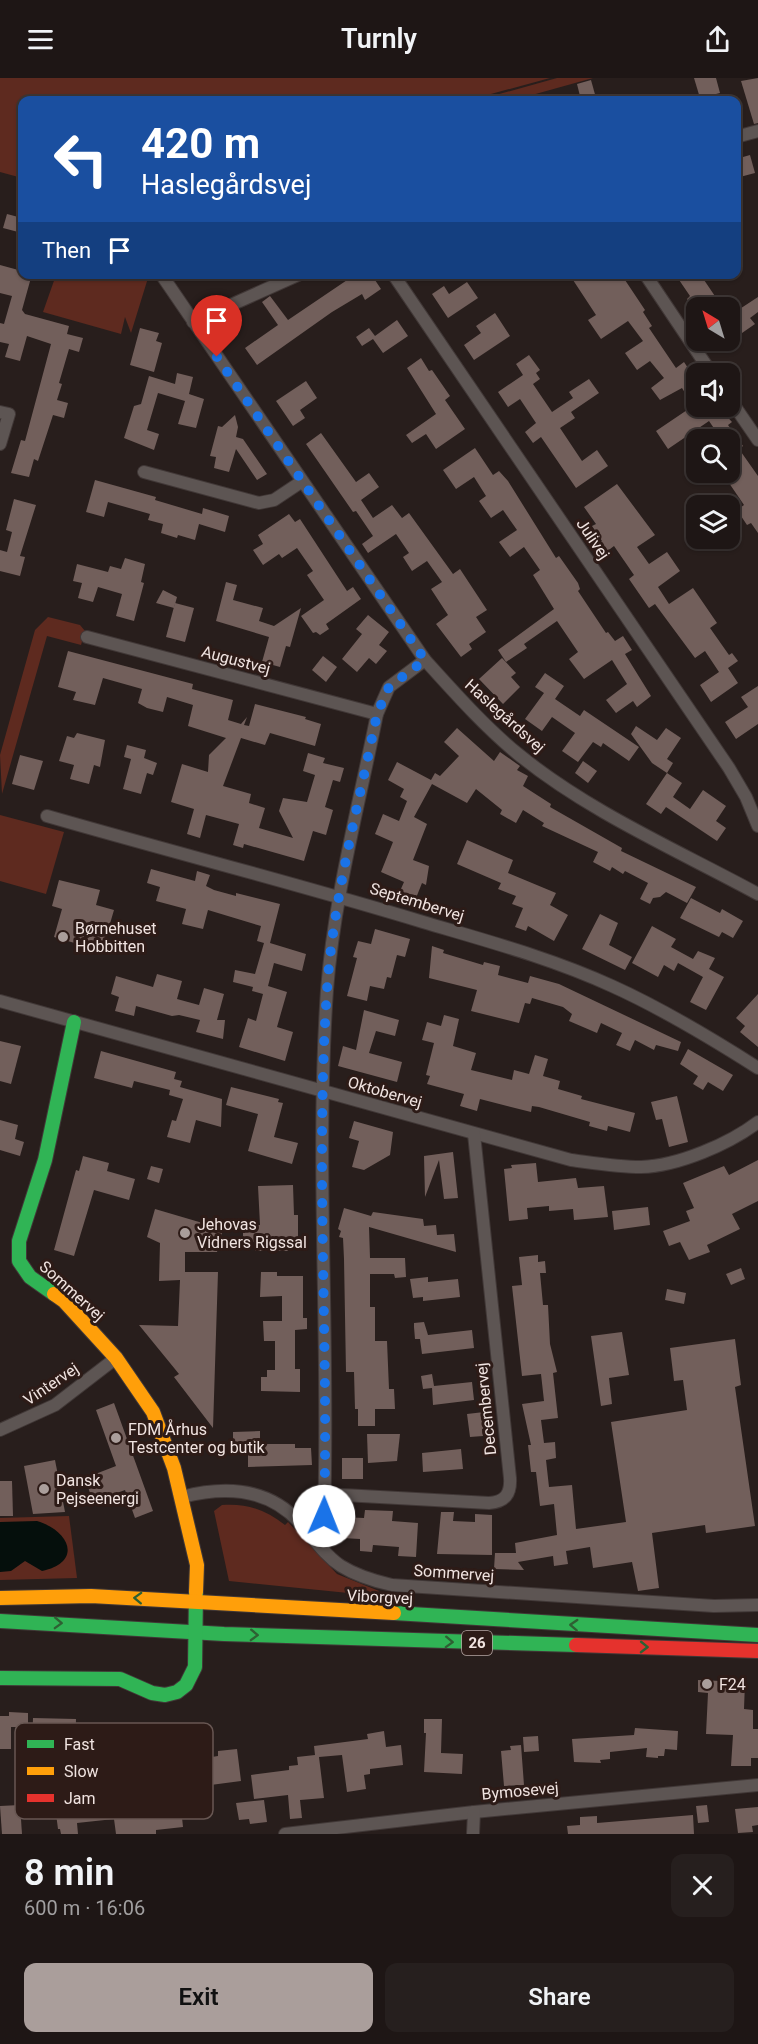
<!DOCTYPE html>
<meta charset="utf-8">
<style>
body{margin:0;font-family:Roboto,sans-serif;background:#261f1e;color:#f1f3f6;height:100vh;display:flex;flex-direction:column;font-size:22px;white-space:nowrap}
*{box-sizing:border-box;margin:0}
p{font-size:20px;color:#a19fa0}
.icon{flex:none;width:33px;height:33px;fill:none;stroke:currentColor;stroke-width:2;stroke-linecap:round;stroke-linejoin:round}
.map{position:relative;height:1756px;overflow:hidden}
.panel{display:flex;flex-direction:column;background:#1e1615;flex:1}
.panel>*{flex:none}
.guide{position:absolute;left:18px;top:18px;width:723px;height:183px;border-radius:12px;box-shadow:0 2px 4px #0004,0 0 0 2px #3c3534;background:#1a4fa0;color:#fff;overflow:hidden}
.needle{width:39px;rotate:322deg}
.fabs{position:absolute;left:686px;top:219px;display:grid;gap:12px}
.fabs a{display:grid;place-items:center;width:54px;height:54px;border-radius:12px;background:#1e1615;box-shadow:0 2px 4px #0004,0 0 0 2px #3c3534;font-size:30px}
.pin{position:absolute;display:grid;place-items:center;width:51px;height:51px;color:#fff;margin:-62px -26px;border-radius:50% 50% 50% 0;rotate:-45deg;box-shadow:0 0 6px #0007}
.pin .icon{rotate:45deg}
.me{position:absolute;width:66px;margin:-33px;rotate:1deg;stroke-linejoin:round;filter:drop-shadow(0 0 4px #0008)}
.turn{display:flex;align-items:center;gap:21px;height:126px;padding:0 24px;font-size:27px}
.turn .icon{width:78px;height:78px;stroke-width:2.5}
.turn b{display:block;font-size:42px;line-height:51px}
.then{display:flex;align-items:center;height:57px;padding:0 24px;background:#0003;gap:12px;font-size:22px}
.round{display:grid;place-items:center;flex:none;width:63px;height:63px;border-radius:12px;background:#261f1e}
.headline{display:flex;align-items:center;justify-content:space-between;height:102px;padding:0 24px}
h1{font-size:36px;font-weight:600;line-height:45px}
.cta{display:flex;gap:12px;margin-top:auto;padding:12px 24px}
.cta a{flex:1;height:69px;border-radius:12px;background:#aa9e9b;color:#111;font-size:24px;font-weight:600;line-height:69px;text-align:center}
.cta a+a{background:#261f1e;color:#f1f3f6}
header{display:flex;justify-content:space-between;align-items:center;height:78px;padding:0 24px;background:#1e1615;font-size:27px;font-weight:600}
.map>svg:first-child{display:block}
.green{fill:#5e2a1f}
.water{fill:#050f0c}
.building{fill:#725f5b}
.lines{fill:none;stroke-linecap:round;stroke-linejoin:round}
.street-casing{stroke:#413837;stroke-width:14}
.fast-casing{stroke:#413837;stroke-width:16}
.slow-casing{stroke:#413837;stroke-width:16}
.jam-casing{stroke:#413837;stroke-width:16}
.street{stroke:#5d5553;stroke-width:12}
.fast{stroke:#30b455;stroke-width:14}
.slow{stroke:#ff9f0a;stroke-width:14}
.jam{stroke:#e5322d;stroke-width:14}
.oneway{stroke:#2e6033}
.route{stroke:#1a73e8;stroke-width:10;stroke-dasharray:0 18}
.poi-dot{fill:#aa9e9b;stroke:#2d1b17;stroke-width:2}
.labels{text-anchor:middle;dominant-baseline:central;stroke-width:6;stroke-linejoin:round;paint-order:stroke}
.shield{fill:#2d1b17;stroke:#b6a7a4;stroke-width:1.5}
.shield-label{font-size:15px;font-weight:bold;fill:#f0e3e0}
.street-label{font-size:16px;fill:#f0e3e0;stroke:#2d1b17}
.poi-label{font-size:16px;fill:#f0e3e0;stroke:#2d1b17;text-anchor:start}
.key{fill:#2d1b17;stroke:#685753;stroke-width:1.5}
.key-label{font-size:16px;fill:#f0e3e0}
</style>
<header><svg class="icon" aria-label="menu" viewBox="0 0 24 24"><path d="M4 6h16M4 12h16M4 18h16"/></svg>Turnly<svg class="icon" aria-label="share" viewBox="0 0 24 24"><path d="M12 15V3M7 8l5-5 5 5M5 13v7h14v-7"/></svg></header>
<div class="map">
<svg width="758" height="1756" viewBox="0 0 758 1756">
<rect width="100%" height="100%" fill="#281e1c"/>
<g class="green">
<polygon points="0,0 550,0 469,22 22,22 22,100 0,94"/>
<polygon points="557,0 593,0 514,22 478,22"/>
<polygon points="145,196 148,200 131,255 125,239 121,256 43,234 56,197"/>
<polygon points="48,539 80,547 85,553 81,567 47,558 2,716 0,677 35,552"/>
<polygon points="0,737 64,754 46,816 0,803"/>
<path d="M222 1427C247 1425 266 1432 285 1447L288 1444 337 1496 379 1513 378 1518 229 1503 214 1433Z"/>
<polygon points="69,1438 77,1500 0,1502 0,1440"/>
</g>
<path class="water" d="M37 1443C70 1453 83 1484 42 1493L25 1483 11 1493 0 1494V1444Z"/>
<g class="building">
<polygon points="694,0 716,0 720,15 700,20"/>
<polygon points="758,0 758,45 754,46 741,3"/>
<polygon points="591,2 596,20 581,22 577,6"/>
<polygon points="750,77 755,95 736,100 736,81"/>
<polygon points="7,136 22,140 22,155 3,150"/>
<polygon points="0,187 22,193 22,196 32,196 22,232 25,236 69,248 67,256 83,260 79,274 69,271 59,305 62,306 57,322 68,325 64,340 53,337 38,383 34,381 29,399 11,395 21,362 25,363 51,266 27,258 20,283 5,279 9,266 0,264 0,245 4,246 12,218 0,215"/>
<polygon points="356,196 371,196 381,211 365,222 362,216 332,234 257,287 245,270 278,247 262,224 270,218 288,242"/>
<polygon points="582,196 621,196 645,232 643,234 652,248 649,250 676,290 684,284 696,302 696,328 700,328 708,340 720,331 732,344 728,347 743,368 739,371 758,398 758,455 751,445 747,447 737,432 744,427 729,405 736,399 729,389 729,362 722,362 709,343 668,371 656,353 693,328 682,310 660,322 651,310 664,300 650,283 637,292 625,275 643,263 628,243 601,261 588,242 596,237 573,202"/>
<polygon points="675,196 700,196 723,230 693,230 687,221 690,218"/>
<polygon points="467,204 478,220 448,240 432,216 444,208 449,216"/>
<polygon points="758,219 758,234 750,240 755,246 729,264 729,238"/>
<polygon points="495,235 510,258 474,282 464,267 481,255 476,248"/>
<polygon points="397,242 408,258 383,275 373,261 362,268 356,259 369,250 375,258"/>
<polygon points="140,250 159,255 156,263 162,265 154,294 130,287"/>
<polygon points="529,277 540,292 536,295 540,301 533,306 552,334 573,320 569,314 589,301 599,315 571,334 575,340 560,350 582,383 597,372 608,388 576,410 541,359 533,365 525,354 536,345 520,321 508,329 498,314 523,297 516,286"/>
<polygon points="421,280 429,293 432,292 450,318 445,322 465,351 436,371 426,356 412,365 406,357 436,336 407,290"/>
<polygon points="177,295 193,299 189,316 204,321 196,350 178,346 185,323 158,315 147,352 159,356 154,372 124,360 134,328 141,326 149,298 175,306"/>
<polygon points="306,303 317,320 300,332 305,340 293,348 276,323"/>
<polygon points="235,337 238,349 236,359 243,361 267,396 257,402 236,371 229,394 214,390 216,379 210,378 218,348 222,349"/>
<polygon points="321,355 356,404 369,395 379,409 361,422 373,440 392,427 402,440 409,435 453,496 460,491 487,532 476,539 486,554 469,566 472,571 461,579 436,546 448,537 431,511 442,504 427,483 412,493 403,479 409,475 396,456 368,475 362,466 373,458 356,433 353,434 306,366"/>
<polygon points="475,370 493,397 499,393 508,403 556,480 559,478 578,505 580,511 578,513 606,555 608,554 615,563 623,558 632,572 625,576 651,618 637,629 633,623 616,635 606,622 627,606 612,582 584,601 569,581 578,574 557,543 524,566 527,570 506,584 498,572 554,531 533,497 540,492 524,469 510,479 499,464 517,452 503,432 491,440 479,423 486,418 474,399 456,411 443,392"/>
<polygon points="95,402 156,419 155,422 202,436 203,430 229,438 225,454 199,446 195,462 178,457 177,460 161,455 163,446 148,442 150,436 108,424 104,439 86,434"/>
<polygon points="617,406 655,457 637,469 649,486 667,474 680,493 658,509 669,526 693,510 717,545 710,550 729,577 732,575 738,583 728,590 738,605 711,624 700,607 719,594 705,573 695,580 655,526 649,530 629,501 634,497 614,468 602,477 596,467 602,463 592,448 596,446 584,429"/>
<polygon points="14,421 36,427 20,478 25,479 20,498 0,493 0,472 7,474 12,454 6,452"/>
<polygon points="289,436 295,444 300,441 347,513 353,509 361,521 326,546 329,551 320,557 316,554 313,555 301,538 324,522 307,497 313,493 297,470 282,480 279,476 263,487 253,472 263,466 258,457"/>
<polygon points="125,480 145,486 141,504 144,505 134,543 116,538 122,516 98,509 93,524 78,520 82,505 73,503 77,486 108,494 110,488 121,491"/>
<polygon points="226,504 237,507 233,522 263,530 259,543 274,548 301,530 290,569 286,568 280,589 262,584 269,559 216,543"/>
<polygon points="163,512 177,519 174,530 156,525"/>
<polygon points="175,525 194,530 185,564 166,559"/>
<polygon points="368,537 389,554 379,567 387,573 376,586 369,580 357,594 342,581 362,556 356,551"/>
<polygon points="68,573 193,606 192,611 233,622 228,642 241,646 247,639 244,647 249,648 255,626 306,639 305,641 321,646 315,668 270,655 265,667 241,660 223,708 251,716 249,725 265,730 259,750 293,760 279,733 283,720 307,724 315,697 303,693 308,675 325,680 323,685 344,690 340,704 333,702 325,729 333,732 326,757 313,753 304,783 244,766 243,770 233,767 239,746 206,737 200,760 187,756 194,731 171,724 182,686 208,694 209,677 226,660 188,648 193,627 167,619 163,634 147,630 138,625 142,611 103,600 95,627 73,622 76,614 58,609"/>
<polygon points="323,578 337,589 326,604 312,592"/>
<polygon points="502,580 516,595 511,599 520,609 503,626 479,601"/>
<polygon points="545,595 564,608 555,621 580,638 584,632 639,669 629,683 603,665 601,669 593,664 578,684 562,673 575,655 552,639 542,653 525,641 544,615 535,609"/>
<polygon points="758,608 758,646 736,661 725,644 748,629 741,619"/>
<polygon points="636,648 657,662 666,650 681,660 667,681 673,685 667,695 652,685 631,656"/>
<polygon points="457,650 494,683 500,674 520,688 517,692 528,698 523,708 551,726 550,729 622,770 621,773 696,809 687,825 666,814 660,819 653,820 650,826 640,821 648,805 625,793 623,796 612,789 610,793 593,784 598,774 542,748 544,745 523,732 516,745 500,736 502,732 476,711 467,725 432,706 414,739 427,746 413,782 429,788 426,807 422,805 416,820 400,813 404,804 381,794 393,764 375,756 383,736 399,743 407,723 400,719 404,711 388,702 397,684 431,702 435,695 440,698 459,678 444,664"/>
<polygon points="77,655 105,662 100,689 94,687 89,706 70,701 74,687 59,683 67,658 74,660"/>
<polygon points="127,667 146,672 144,680 157,685 153,697 147,695 141,716 123,711 131,681 124,679"/>
<polygon points="20,677 43,683 34,712 12,706"/>
<polygon points="583,683 597,693 588,705 575,695"/>
<polygon points="667,695 682,705 673,719 690,731 703,712 726,728 716,743 726,750 717,763 666,729 661,736 646,726"/>
<polygon points="467,762 513,782 508,795 556,815 550,827 568,837 554,863 528,848 526,853 515,849 523,830 512,826 516,818 498,811 501,805 457,786"/>
<polygon points="151,791 195,803 197,793 210,797 206,808 214,812 236,818 236,815 280,826 270,865 306,876 302,893 274,885 268,908 287,914 277,949 293,954 285,983 239,969 248,940 256,943 263,916 252,913 253,909 233,904 235,892 255,896 264,865 257,863 261,848 208,832 203,851 182,846 186,831 156,823 160,809 147,805"/>
<polygon points="59,802 100,812 96,827 114,832 102,873 54,859 62,831 52,828"/>
<polygon points="691,820 720,835 722,831 743,843 733,860 722,854 719,859 680,840"/>
<polygon points="600,836 618,845 609,867 632,879 625,892 582,871"/>
<polygon points="652,848 676,861 671,869 693,881 698,873 715,880 709,891 724,899 706,932 690,924 703,899 678,885 674,893 664,887 658,899 632,885"/>
<polygon points="375,851 410,861 405,879 397,877 391,900 387,899 384,911 370,908 367,923 347,918 357,880 353,879 358,863 371,866"/>
<polygon points="432,868 444,872 443,875 483,887 484,884 500,888 498,897 528,905 530,898 559,906 681,964 678,973 656,967 654,972 635,962 630,973 616,967 622,955 601,945 597,955 569,943 572,936 563,929 532,920 530,926 525,925 519,945 471,933 477,912 429,900"/>
<polygon points="157,896 182,903 177,921 199,927 204,910 224,916 217,942 225,942 223,961 196,954 200,942 179,937 172,938 136,928 134,938 115,933 119,919 111,916 116,898 153,909"/>
<polygon points="758,916 758,969 740,954 745,948 736,940"/>
<polygon points="364,932 399,942 395,958 376,953 369,975 402,984 397,1004 338,988 343,968 356,972"/>
<polygon points="444,937 459,941 453,968 476,975 471,992 512,1002 514,992 529,996 535,977 548,981 543,998 560,1003 558,1011 582,1018 581,1021 635,1035 630,1054 608,1048 607,1053 589,1048 590,1044 539,1029 532,1028 531,1034 480,1021 477,1033 460,1028 464,1016 427,1006 430,998 426,997 434,965 422,962 427,944 441,948"/>
<polygon points="0,963 21,968 11,1006 0,1003"/>
<polygon points="688,971 733,997 723,1013 708,1004 703,1012 693,1006 698,998 680,986"/>
<polygon points="101,973 176,994 174,1001 182,1003 180,1009 222,1021 221,1049 196,1042 190,1065 167,1059 172,1042 176,1043 183,1021 169,1017 170,1012 134,1003 132,1010 94,1000"/>
<polygon points="231,1009 279,1021 278,1024 283,1025 274,1059 298,1065 292,1086 248,1073 258,1036 226,1027"/>
<polygon points="677,1018 688,1064 669,1069 662,1041 656,1042 651,1024"/>
<polygon points="0,1042 18,1047 15,1061 24,1064 20,1078 0,1072"/>
<polygon points="354,1043 393,1054 390,1077 364,1092 352,1089 359,1063 349,1060"/>
<polygon points="453,1074 458,1120 444,1121 439,1082 425,1119 424,1078"/>
<polygon points="83,1078 109,1085 107,1093 135,1101 129,1122 94,1112 74,1178 54,1172 76,1092 79,1093"/>
<polygon points="758,1082 758,1123 732,1136 740,1151 707,1167 710,1174 689,1182 680,1164 669,1168 663,1153 690,1143 686,1133 694,1130 683,1105 724,1088 729,1097"/>
<polygon points="536,1085 538,1104 576,1100 578,1110 604,1108 608,1139 574,1142 573,1131 549,1133 549,1128 527,1130 528,1141 509,1143 504,1091 512,1090 511,1087"/>
<polygon points="151,1088 163,1091 159,1105 147,1101"/>
<polygon points="293,1107 294,1137 298,1137 298,1161 288,1161 288,1173 255,1173 255,1164 243,1164 243,1148 260,1147 258,1108"/>
<polygon points="648,1129 650,1147 614,1152 612,1133"/>
<polygon points="344,1130 371,1138 373,1134 423,1141 424,1148 436,1147 437,1157 454,1156 456,1174 369,1149 370,1180 405,1180 406,1199 395,1200 394,1196 370,1196 370,1229 375,1229 375,1263 387,1263 389,1311 394,1311 395,1331 375,1331 375,1348 358,1348 358,1331 355,1331 354,1294 346,1294 344,1181 343,1160 339,1159 341,1153 338,1151"/>
<polygon points="155,1131 223,1151 217,1174 185,1174 185,1194 218,1194 213,1350 174,1299 179,1296 139,1247 178,1248 180,1202 159,1203 160,1165 147,1159"/>
<polygon points="538,1177 538,1184 545,1183 546,1195 540,1195 543,1227 548,1227 550,1266 557,1294 553,1295 558,1340 541,1342 544,1365 555,1364 556,1380 546,1382 549,1409 572,1407 576,1451 626,1444 611,1344 687,1332 683,1302 674,1303 670,1270 735,1261 741,1307 735,1309 755,1448 706,1455 705,1447 652,1455 659,1510 638,1513 632,1484 593,1490 590,1469 566,1473 568,1486 554,1488 553,1478 518,1484 524,1492 494,1491 495,1475 516,1475 515,1465 557,1457 554,1426 540,1428 536,1394 531,1394 528,1367 531,1367 522,1326 544,1323 541,1296 522,1298 512,1208 522,1207 519,1179"/>
<polygon points="741,1190 745,1201 731,1207 726,1196"/>
<polygon points="261,1194 277,1194 277,1198 303,1198 303,1240 307,1240 307,1251 295,1252 295,1291 300,1291 300,1314 261,1313 261,1299 267,1299 267,1292 275,1292 275,1263 264,1263 263,1243 282,1243 282,1218 260,1219"/>
<polygon points="428,1199 428,1204 458,1201 460,1219 423,1223 423,1219 413,1220 410,1201"/>
<polygon points="667,1211 686,1215 684,1226 665,1222"/>
<polygon points="424,1244 428,1257 472,1252 474,1270 422,1276 420,1261 415,1261 414,1249 414,1245"/>
<polygon points="622,1254 629,1297 609,1300 612,1326 601,1328 591,1258"/>
<polygon points="432,1296 434,1308 472,1304 474,1322 433,1327 432,1310 423,1311 421,1298"/>
<polygon points="114,1325 153,1433 135,1440 125,1412 93,1424 85,1400 116,1388 96,1332"/>
<polygon points="484,1334 486,1350 482,1351 483,1358 470,1359 467,1336"/>
<polygon points="260,1353 260,1366 295,1366 295,1370 311,1370 312,1387 248,1389 248,1366 233,1366 233,1354"/>
<polygon points="367,1356 400,1356 397,1383 368,1385"/>
<polygon points="461,1371 463,1391 423,1394 422,1375"/>
<rect x="342" y="1380" width="21" height="21"/>
<polygon points="55,1382 65,1434 33,1436 24,1388"/>
<polygon points="0,1403 12,1403 13,1438 0,1438"/>
<polygon points="365,1432 393,1433 392,1443 418,1445 416,1479 398,1478 399,1469 373,1467 372,1474 360,1473 360,1461 342,1460 343,1439 364,1440"/>
<polygon points="441,1434 454,1434 453,1443 475,1444 475,1436 492,1437 492,1477 437,1476"/>
<polygon points="698,1602 745,1604 744,1631 753,1632 753,1651 758,1651 758,1680 751,1680 751,1688 731,1688 733,1657 706,1656 708,1615 698,1614"/>
<polygon points="9,1634 28,1635 28,1649 11,1649 11,1671 0,1671 0,1638 9,1638"/>
<polygon points="33,1640 76,1641 75,1678 79,1677 81,1699 119,1694 121,1712 113,1713 116,1740 146,1737 142,1698 181,1693 180,1684 218,1678 218,1673 237,1671 241,1703 203,1708 205,1727 181,1730 183,1749 156,1752 156,1756 116,1756 114,1741 77,1745 78,1756 61,1756 60,1751 58,1751 52,1705 55,1704 54,1694 58,1693 56,1669 32,1668"/>
<polygon points="424,1641 442,1641 441,1675 463,1676 462,1696 424,1694 426,1655 424,1655"/>
<polygon points="635,1650 678,1653 677,1672 665,1671 664,1678 658,1678 658,1680 646,1679 647,1670 610,1674 610,1681 600,1682 601,1685 574,1684 572,1661 634,1657"/>
<polygon points="384,1653 386,1669 401,1667 403,1687 370,1691 370,1696 364,1697 366,1711 347,1714 342,1677 319,1679 324,1720 300,1722 302,1740 290,1741 288,1717 254,1721 251,1697 289,1692 289,1688 298,1687 297,1679 315,1677 314,1668 368,1661 367,1656"/>
<polygon points="538,1658 539,1673 524,1674 523,1659"/>
<polygon points="521,1667 524,1707 504,1708 501,1673 511,1672 510,1668"/>
<polygon points="264,1722 267,1744 250,1746 249,1741 239,1742 236,1725"/>
<polygon points="20,1727 22,1756 2,1756 0,1728"/>
<polygon points="707,1727 709,1744 698,1745 696,1728"/>
<polygon points="758,1729 758,1747 752,1748 753,1754 738,1755 735,1731"/>
<polygon points="693,1737 694,1756 568,1756 567,1748 580,1747 580,1739 597,1738 597,1745"/>
</g>
<g class="lines">
<defs>
<g id="street">
<polyline points="736,59 758,53"/>
<path d="M161 196 425 582C454 614 484 648 518 676 589 734 677 772 758 816"/>
<polyline points="393,196 729,690 746,719 758,748"/>
<polyline points="645,196 712,296"/>
<polyline points="193,244 300,196"/>
<polyline points="729,320 758,362"/>
<polyline points="0,334 9,336 0,366"/>
<polyline points="144,394 259,425 274,422 301,404"/>
<polyline points="87,559 377,636"/>
<path d="M47 738C172 774 298 806 423 844 487 863 551 880 612 908 663 931 711 960 758 990"/>
<path d="M0 923 571 1082C594 1085 618 1089 641 1089 678 1088 729 1066 758 1044"/>
<polyline points="0,1352 55,1327 116,1280"/>
<path d="M325 1416 489 1425C505 1424 511 1416 510 1400L474 1056"/>
<path d="M182 1419C224 1408 268 1409 300 1445 313 1459 324 1477 341 1488 357 1498 374 1503 392 1507L714 1528 758 1527"/>
<path d="M324 1438C330 1263 315 1087 327 912 334 820 359 727 377 636L389 609 425 582"/>
<polyline points="285,1756 474,1734 758,1707"/>
<polyline points="473,1756 474,1734"/>
</g>
<g id="fast">
<polyline points="54,1216 30,1199 19,1183 19,1163 45,1082 74,944"/>
<polyline points="394,1535 758,1557"/>
<polyline points="0,1543 224,1556 576,1567"/>
<polyline points="0,1600 120,1601 152,1615 165,1617 177,1614 186,1607 195,1589 196,1514"/>
</g>
<g id="slow">
<polyline points="54,1216 64,1223 116,1280 153,1334 174,1390 197,1487 196,1514"/>
<polyline points="0,1520 91,1518 394,1535"/>
</g>
<polyline id="jam" points="576,1567 758,1573"/>
</defs>
<use href="#street" class="street-casing"/>
<use href="#fast" class="fast-casing"/>
<use href="#slow" class="slow-casing"/>
<use href="#jam" class="jam-casing"/>
<use href="#street" class="street"/>
<use href="#fast" class="fast"/>
<use href="#slow" class="slow"/>
<use href="#jam" class="jam"/>
</g>
<defs><path id="oneway-chevron" d="M-2-3.5L2.5 0L-2 3.5" fill="none" stroke-width="1.6" stroke-linecap="round" stroke-linejoin="round" transform="scale(1.5)"/></defs>
<g class="oneway">
<use href="#oneway-chevron" transform="translate(138 1520) rotate(-178)"/>
<use href="#oneway-chevron" transform="translate(58 1545) rotate(2)"/>
<use href="#oneway-chevron" transform="translate(574 1547) rotate(-177)"/>
<use href="#oneway-chevron" transform="translate(254 1557) rotate(2)"/>
<use href="#oneway-chevron" transform="translate(449 1564) rotate(2)"/>
<use href="#oneway-chevron" transform="translate(644 1569) rotate(1)"/>
</g>
<g class="lines">
<path class="route" d="M217 279 425 582 389 609 377 636C359 725 333 822 327 912 315 1087 329 1263 324 1438"/>
</g>
<g class="poi-dot">
<circle cx="63" cy="859" r="6"/>
<circle cx="185" cy="1155" r="6"/>
<circle cx="116" cy="1360" r="6"/>
<circle cx="44" cy="1411" r="6"/>
<circle cx="707" cy="1606" r="6"/>
</g>
<g class="labels">
<rect class="shield" x="462" y="1553" width="30" height="24" rx="4.5"/>
<g class="shield-label">
<text x="477" y="1565">26</text>
</g>
<g class="street-label">
<text transform="translate(593 461) rotate(56)">Julivej</text>
<text transform="translate(236 582) rotate(15)">Augustvej</text>
<text transform="translate(505 638) rotate(42)">Haslegårdsvej</text>
<text transform="translate(417 824) rotate(17)">Septembervej</text>
<text transform="translate(385 1014) rotate(16)">Oktobervej</text>
<text transform="translate(72 1213) rotate(42)">Sommervej</text>
<text transform="translate(51 1306) rotate(-34)">Vintervej</text>
<text transform="translate(486 1331) rotate(-96)">Decembervej</text>
<text transform="translate(454 1495) rotate(4)">Sommervej</text>
<text transform="translate(380 1519) rotate(3)">Viborgvej</text>
<text transform="translate(520 1713) rotate(-5)">Bymosevej</text>
</g>
<g class="poi-label">
<text x="75" y="850">Børnehuset<tspan x="75" dy="18">Hobbitten</tspan></text>
<text x="197" y="1146">Jehovas<tspan x="197" dy="18">Vidners Rigssal</tspan></text>
<text x="128" y="1351">FDM Århus<tspan x="128" dy="18">Testcenter og butik</tspan></text>
<text x="56" y="1402">Dansk<tspan x="56" dy="18">Pejseenergi</tspan></text>
<text x="719" y="1606">F24</text>
</g>
</g>
<rect x="15" y="1645" width="198" height="96" rx="9" class="key"/>
<rect x="27" y="1662" width="27" height="8" fill="#30b455"/>
<rect x="27" y="1689" width="27" height="8" fill="#ff9f0a"/>
<rect x="27" y="1716" width="27" height="8" fill="#e5322d"/>
<g class="key-label">
<text x="64" y="1672">Fast</text>
<text x="64" y="1699">Slow</text>
<text x="64" y="1726">Jam</text>
</g>
</svg>
<div class="fabs">
<a><svg class="needle" viewBox="-14 -14 28 28"><path d="M0-13l5 13h-10z" fill="#e53935"/><path d="M0 13l5-13h-10z" fill="#a19fa0"/></svg></a>
<a><svg class="icon" aria-label="sound" viewBox="0 0 24 24"><path d="M4 9h4l5-4v14l-5-4H4zM17 9q2 3 0 6"/></svg></a>
<a><svg class="icon" aria-label="search" viewBox="0 0 24 24"><circle cx="10" cy="10" r="6"/><path d="M15 15l6 6"/></svg></a>
<a><svg class="icon" aria-label="layers" viewBox="0 0 24 24"><path d="M12 4l9 5-9 5-9-5zM3 14l9 5 9-5"/></svg></a>
</div>
<div class="pin" style="left:217px;top:279px;background:#d93025"><svg class="icon" aria-label="arrive" viewBox="0 0 24 24"><path d="M6 21V4h12l-3 4 3 4H6"/></svg></div>
<svg class="me" style="left:324px;top:1438px" viewBox="-20 -20 40 40"><circle r="19" fill="#fff"/><path d="M0-13L10 11 0 6-10 11z" fill="#1a73e8"/></svg>
<div class="guide">
<div class="turn"><svg class="icon" aria-label="left" viewBox="0 0 24 24"><path d="M17 20v-9H6M10 6l-5 5 5 5"/></svg><div><b>420 m</b>Haslegårdsvej</div></div>
<div class="then">Then<svg class="icon" aria-label="arrive" viewBox="0 0 24 24"><path d="M6 21V4h12l-3 4 3 4H6"/></svg></div>
</div>
</div>
<section class="panel">
<div class="headline"><div><h1>8 min</h1><p>600 m · 16:06</p></div><a class="round"><svg class="icon" aria-label="close" viewBox="0 0 24 24"><path d="M6 6l12 12M18 6L6 18"/></svg></a></div>
<div class="cta"><a>Exit</a><a>Share</a></div>
</section>
